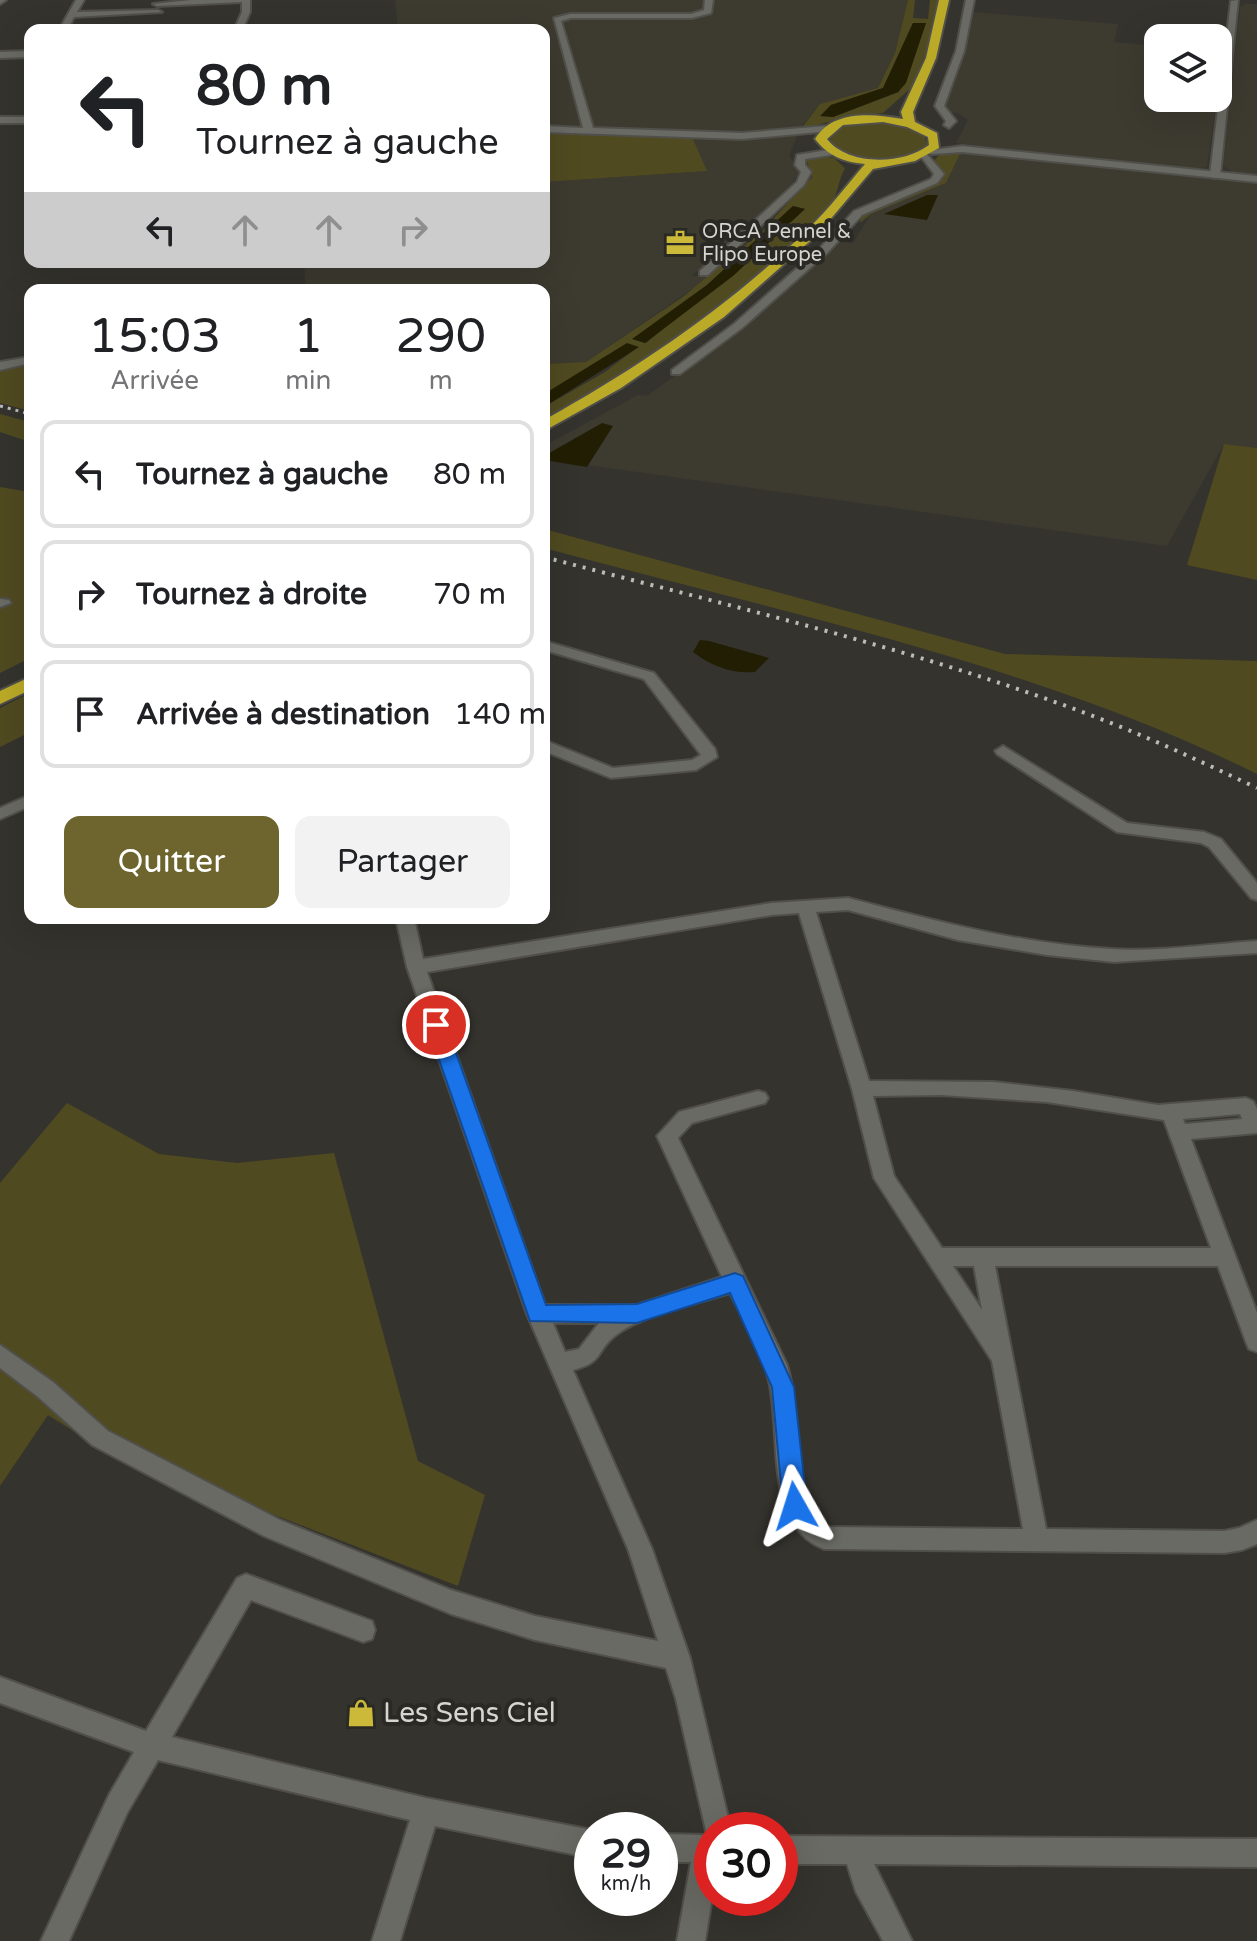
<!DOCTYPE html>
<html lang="fr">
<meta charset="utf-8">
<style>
body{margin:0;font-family:"Varela Round",sans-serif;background:#f2f2f2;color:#202124;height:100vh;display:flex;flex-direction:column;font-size:30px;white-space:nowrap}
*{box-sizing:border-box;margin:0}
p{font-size:26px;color:#757577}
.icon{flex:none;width:44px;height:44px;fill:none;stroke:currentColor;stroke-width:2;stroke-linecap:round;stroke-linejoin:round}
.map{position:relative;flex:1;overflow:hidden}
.details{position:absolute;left:24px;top:284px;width:526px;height:640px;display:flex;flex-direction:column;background:#fff;border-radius:16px;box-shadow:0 8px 32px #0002}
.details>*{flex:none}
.top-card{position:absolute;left:24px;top:24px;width:526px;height:244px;border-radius:16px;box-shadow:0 8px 32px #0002;background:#fff;color:#202124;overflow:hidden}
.controls{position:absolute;left:1144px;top:24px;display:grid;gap:16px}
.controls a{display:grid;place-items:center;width:88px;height:88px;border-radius:16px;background:#fff;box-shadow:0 8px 32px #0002;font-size:40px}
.speed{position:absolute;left:574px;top:1812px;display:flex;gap:16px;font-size:40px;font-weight:700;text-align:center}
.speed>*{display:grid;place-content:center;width:104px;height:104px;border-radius:50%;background:#fff;box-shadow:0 8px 32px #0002;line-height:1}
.speed small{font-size:20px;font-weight:400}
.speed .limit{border:12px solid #d22;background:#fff;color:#111}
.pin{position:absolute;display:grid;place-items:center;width:68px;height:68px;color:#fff;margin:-34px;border:4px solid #fff;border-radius:50%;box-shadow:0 2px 8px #0007}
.me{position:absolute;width:88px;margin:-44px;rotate:354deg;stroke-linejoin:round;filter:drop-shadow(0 0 6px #0008)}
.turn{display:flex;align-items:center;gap:28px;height:168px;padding:0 40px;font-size:36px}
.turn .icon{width:104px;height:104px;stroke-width:2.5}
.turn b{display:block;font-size:56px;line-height:68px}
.lanes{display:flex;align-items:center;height:76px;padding:0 40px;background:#0003;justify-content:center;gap:40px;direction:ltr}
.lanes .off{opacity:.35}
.eta{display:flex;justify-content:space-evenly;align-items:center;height:136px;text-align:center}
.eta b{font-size:48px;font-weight:600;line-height:56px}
.cta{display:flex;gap:16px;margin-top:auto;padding:16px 40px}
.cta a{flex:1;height:92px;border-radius:16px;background:#6d652d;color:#fff;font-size:32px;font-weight:600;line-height:92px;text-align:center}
.cta a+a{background:#f2f2f2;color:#202124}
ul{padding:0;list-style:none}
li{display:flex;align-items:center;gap:24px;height:108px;margin:0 16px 12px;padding:0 24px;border:4px solid #e0e0e0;border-radius:16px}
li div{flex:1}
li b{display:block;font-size:30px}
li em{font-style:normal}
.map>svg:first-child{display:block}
.built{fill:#3d3b30}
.green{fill:#504a21;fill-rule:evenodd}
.water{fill:#221e03}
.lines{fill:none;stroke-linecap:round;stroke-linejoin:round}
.minor-casing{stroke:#504f4a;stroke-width:4}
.secondary-casing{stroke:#504f4a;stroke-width:4}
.trunk-casing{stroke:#504f4a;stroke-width:4}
.minor{fill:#6a6a64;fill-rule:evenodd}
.secondary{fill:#6a6a64;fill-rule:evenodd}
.trunk{fill:#bbaa27;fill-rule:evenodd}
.rail-far1{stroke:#bcbcb8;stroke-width:3;stroke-dasharray:3 5;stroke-linecap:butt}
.rail{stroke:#bcbcb8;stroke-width:4;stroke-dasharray:3 7;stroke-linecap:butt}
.route{fill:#1a73e8;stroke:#114b97;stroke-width:2}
.labels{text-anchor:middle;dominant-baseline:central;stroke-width:8;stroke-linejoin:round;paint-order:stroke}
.far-poi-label{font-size:20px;fill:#d5d5d1;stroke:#2a2924;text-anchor:start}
.near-poi-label{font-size:28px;fill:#d5d5d1;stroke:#2a2924;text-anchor:start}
</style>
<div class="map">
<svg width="1257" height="1941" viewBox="0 0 1257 1941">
<rect width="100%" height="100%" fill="#34332e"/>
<g class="built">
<polygon points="395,0 908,0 895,53 878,88 820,104 802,126 789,155 799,172 793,182 741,235 691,276 711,276 586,362 544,364 544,290 306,290 304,262 544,262 544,182 706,171 544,132 544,30 398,30"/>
<polygon points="1246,4 1257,4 1257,176 1234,173 1223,166 1240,7"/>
<polygon points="973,12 1118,24 1114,42 1158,46 1158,98 1217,98 1207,167 1193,170 956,143 968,120 958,113 947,112 944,106 968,39"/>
<polygon points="976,153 1257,183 1257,448 1224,444 1167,546 544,459 544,446 638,395 647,396 728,337 793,285 839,242 853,243 871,214 946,183 960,154"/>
</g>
<g class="green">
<path d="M908 0H915L913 18 928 19 930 0H939L930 42 912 87 883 113 848 117 801 129 820 104 878 88 895 53ZM913 23H926L899 92 833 117 821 116 831 105 883 88Z"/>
<path d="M865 122 903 125 923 134 928 145C907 167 851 164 831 142L830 136 842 127Z"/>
<polygon points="544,132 692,137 707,171 544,182"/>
<polygon points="949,153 960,154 946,183 871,214 860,223 862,214 942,175 933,162 939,155"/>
<path d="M820 156 834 158 845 168C838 180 838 196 829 207 756 298 644 363 544 420V407L605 372 638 347 544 394V364L586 362 684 296 763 230 812 177 806 158ZM793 206 805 209 646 343 633 339 707 285Z"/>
<polygon points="30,358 30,411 0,403 0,362"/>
<polygon points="0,414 30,422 30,442 0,432"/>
<polygon points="1224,444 1257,448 1257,580 1187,565"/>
<polygon points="0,487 30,492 30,658 0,673"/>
<path d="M544 529 1005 654 1257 661V774C1033 663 784 613 544 548Z"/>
<polygon points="30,693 30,732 0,747 0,708"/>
<polygon points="67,1103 159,1154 237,1163 334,1153 418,1461 485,1495 458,1586 99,1447 48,1415 0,1486 0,1183"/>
</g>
<g class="water">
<polygon points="913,23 926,23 906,83 898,92 833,117 820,116 831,105 883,88"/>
<polygon points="927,195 938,195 927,220 884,214"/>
<polygon points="793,206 805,209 733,276 645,343 632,339 707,285"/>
<polygon points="627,343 639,347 544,407 544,394"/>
<polygon points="602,423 613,426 587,467 544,460 544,456"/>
<path d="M700 640 709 641 769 658 755 672C732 674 711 666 693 652Z"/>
</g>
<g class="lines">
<defs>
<g id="minor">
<polygon points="0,0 6,0 0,4"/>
<polygon points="76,0 84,0 77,12 158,10 162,12 74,17 67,30 59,30"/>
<polygon points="191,0 250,0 250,12 242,30 234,30 242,12 242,2 157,6 153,4"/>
<polygon points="705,0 713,0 711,13 692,18 571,18 561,21 593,128 742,133 827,126 830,131 742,139 544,132 544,126 583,128 554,18 570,14 691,14 704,10"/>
<polygon points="966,0 974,0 964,51 944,106 956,121 949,128 944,125 946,121 935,106 956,51"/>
<polygon points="1238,0 1220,175 1215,178 1210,175 1231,1"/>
<polygon points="30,51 30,57 0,58 0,52"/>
<rect x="0" y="117" width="30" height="6"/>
<polygon points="834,149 837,150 837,154 805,159 805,165 811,172 804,185 708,275 700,275 700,271 797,182 801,172 795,165 797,155"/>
<polygon points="925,152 944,174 937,183 862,215 828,252 742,328 680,374 672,374 672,370 734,324 820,248 854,211 931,179 934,174 920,155"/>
<polygon points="30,357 30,363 0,370 0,362"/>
<polygon points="0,599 9,600 11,603 0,607"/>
<polygon points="544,641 654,673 715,749 717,757 696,770 611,778 544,751 544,740 613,768 692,760 701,755 644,679 544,650"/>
<polygon points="1003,746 1127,823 1204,832 1221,839 1257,883 1257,900 1251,898 1209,847 1201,843 1117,832 997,754 995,751"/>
<polygon points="30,795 30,806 0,819 0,808"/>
<path d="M848 898C935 921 1021 944 1111 949 1157 952 1210 944 1257 941V953L1114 962 1047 955 958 940 848 910 816 912 869 1081 994 1082 1073 1091 1158 1105 1246 1098 1253 1101 1257 1109V1133L1191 1139 1257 1313V1352L1249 1349 1246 1342 1218 1266H995L1046 1529 1224 1531 1239 1528 1257 1520V1544L1242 1550 1224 1553 824 1549C761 1525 783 1429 768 1377 760 1347 744 1320 730 1293 696 1304 643 1314 616 1335 595 1351 605 1362 573 1370L652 1549 690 1658 731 1830H712V1898L705 1941H677L691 1862H660V1834L707 1835 676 1699 666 1668 535 1640 451 1614 264 1536 92 1445 37 1396 0 1368V1345L53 1382 108 1431 280 1520 451 1590 535 1616 658 1641 628 1549 527 1314 407 967 396 918H414L423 959 772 903ZM799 913 852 1089 874 1178 992 1361 1023 1529 828 1527C788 1498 802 1411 787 1365L678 1138 692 1123 765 1103 768 1098 765 1093 758 1091 679 1112 657 1136 722 1277 637 1305H545L427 972 772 915ZM941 1095 1047 1102 1164 1120 1211 1248H942L894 1176 873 1096ZM1240 1114 1242 1119 1185 1124 1183 1119ZM953 1266H974L982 1310ZM553 1323H599L579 1349 565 1352Z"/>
<polygon points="246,1574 372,1621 375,1630 372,1639 363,1642 251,1600 172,1737 426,1798 592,1830 592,1858 435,1826 400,1941 372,1941 410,1820 158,1760 127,1813 69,1941 41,1941 109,1795 134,1752 0,1703 0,1677 146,1731 237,1578"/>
<polygon points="780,1836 1257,1839 1257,1867 874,1864 912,1941 883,1941 856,1892 847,1864 780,1864"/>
</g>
<polygon id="secondary" points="962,146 1257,176 1257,182 962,152 931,154 926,151"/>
<g id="trunk">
<path d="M939 0H949L936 58 913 112 915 122 937 133 939 148 915 161 873 169 817 235 724 317 621 388 544 431V420C639 367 730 306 808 229 829 209 846 186 865 164 844 162 828 156 815 139 833 109 874 114 903 119L901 112 926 58ZM883 122 907 127 928 137 929 145C903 165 848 166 827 139L843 125Z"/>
<polygon points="30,677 30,690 0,704 0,691"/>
</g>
</defs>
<use href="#minor" class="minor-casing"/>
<use href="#secondary" class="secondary-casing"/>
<use href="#trunk" class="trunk-casing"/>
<use href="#minor" class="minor"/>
<use href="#secondary" class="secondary"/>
<use href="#trunk" class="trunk"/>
<polyline class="rail-far1" points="0,406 30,414"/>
<path class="rail" d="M544 557C725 605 909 647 1085 713 1144 735 1200 761 1257 788"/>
</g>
<polygon class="route" points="436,1018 446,1025 546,1305 637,1304 735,1273 743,1276 794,1387 807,1506 803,1514 795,1517 786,1514 783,1506 772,1387 730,1293 637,1323 530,1321 427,1025"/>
<defs>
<symbol id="office-bare" viewBox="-9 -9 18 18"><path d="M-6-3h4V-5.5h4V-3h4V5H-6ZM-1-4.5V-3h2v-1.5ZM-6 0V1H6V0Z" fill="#ccb939" stroke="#2a2924" stroke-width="2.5" paint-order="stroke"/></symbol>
<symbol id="shop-bare" viewBox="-9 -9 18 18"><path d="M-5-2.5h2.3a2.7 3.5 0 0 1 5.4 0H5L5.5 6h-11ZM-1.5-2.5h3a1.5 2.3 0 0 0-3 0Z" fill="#ccb939" stroke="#2a2924" stroke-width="2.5" paint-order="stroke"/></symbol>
</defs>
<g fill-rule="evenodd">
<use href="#office-bare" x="660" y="223" width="40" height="40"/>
<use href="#shop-bare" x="341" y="1693" width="40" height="40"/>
</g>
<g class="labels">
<g class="far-poi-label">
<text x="702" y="232">ORCA Pennel &amp;<tspan x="702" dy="23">Flipo Europe</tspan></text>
</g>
<g class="near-poi-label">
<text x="383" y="1713">Les Sens Ciel</text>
</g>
</g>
</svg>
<div class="controls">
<a><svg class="icon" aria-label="layers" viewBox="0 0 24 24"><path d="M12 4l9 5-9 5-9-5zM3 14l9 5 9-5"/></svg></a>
</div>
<div class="speed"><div>29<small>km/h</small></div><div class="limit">30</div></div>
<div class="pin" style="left:436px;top:1025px;background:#d93025"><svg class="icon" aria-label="arrive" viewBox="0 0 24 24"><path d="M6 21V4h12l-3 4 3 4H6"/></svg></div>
<svg class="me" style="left:795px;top:1506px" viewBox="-20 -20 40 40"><path d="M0-17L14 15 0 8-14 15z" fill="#1a73e8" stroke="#fff" stroke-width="4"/></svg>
<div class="top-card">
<div class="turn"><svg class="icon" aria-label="left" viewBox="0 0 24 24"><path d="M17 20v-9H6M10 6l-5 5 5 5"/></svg><div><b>80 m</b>Tournez à gauche</div></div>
<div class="lanes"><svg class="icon" aria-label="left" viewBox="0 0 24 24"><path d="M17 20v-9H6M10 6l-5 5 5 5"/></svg><svg class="icon off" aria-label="ahead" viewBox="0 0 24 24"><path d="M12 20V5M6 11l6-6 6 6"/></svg><svg class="icon off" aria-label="ahead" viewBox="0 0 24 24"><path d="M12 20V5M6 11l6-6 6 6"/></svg><svg class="icon off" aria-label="right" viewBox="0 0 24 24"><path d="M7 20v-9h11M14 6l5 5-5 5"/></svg></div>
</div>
<section class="details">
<div class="eta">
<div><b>15:03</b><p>Arrivée</p></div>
<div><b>1</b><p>min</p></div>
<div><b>290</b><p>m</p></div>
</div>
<ul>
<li><svg class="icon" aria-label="left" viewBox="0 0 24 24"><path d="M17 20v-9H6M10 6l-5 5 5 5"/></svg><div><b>Tournez à gauche</b></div><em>80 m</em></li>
<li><svg class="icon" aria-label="right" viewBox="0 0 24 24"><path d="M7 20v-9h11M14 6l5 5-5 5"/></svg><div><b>Tournez à droite</b></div><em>70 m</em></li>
<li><svg class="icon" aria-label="arrive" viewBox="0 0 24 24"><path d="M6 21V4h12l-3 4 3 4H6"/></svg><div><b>Arrivée à destination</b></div><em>140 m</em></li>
</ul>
<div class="cta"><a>Quitter</a><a>Partager</a></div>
</section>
</div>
